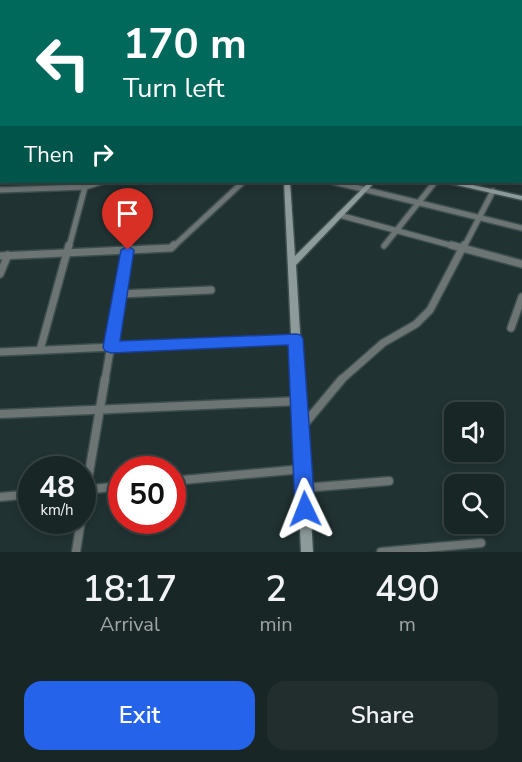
<!DOCTYPE html>
<style>
body{margin:0;font-family:"Nunito Sans",sans-serif;background:#222e2e;color:#f1f3f6;height:100vh;display:flex;flex-direction:column;font-size:22px;white-space:nowrap}
*{box-sizing:border-box;margin:0}
p{font-size:20px;color:#9fa5a7}
.icon{flex:none;width:33px;height:33px;fill:none;stroke:currentColor;stroke-width:2;stroke-linecap:round;stroke-linejoin:round}
.map{position:relative;height:552px;overflow:hidden}
.drawer{display:flex;flex-direction:column;background:#192626;flex:1}
.drawer>*{flex:none}
.guide{position:absolute;left:0px;top:0px;width:522px;height:183px;box-shadow:0 3px 9px #0003,0 0 0 2px #374343;background:#00695c;color:#fff;overflow:hidden}
.tools{position:absolute;left:444px;top:402px;display:grid;gap:12px}
.tools a{display:grid;place-items:center;width:60px;height:60px;border-radius:12px;background:#192626;box-shadow:0 3px 9px #0003,0 0 0 2px #374343;font-size:30px}
.speed{position:absolute;left:18px;top:456px;display:flex;gap:12px;font-size:30px;font-weight:700;text-align:center}
.speed>*{display:grid;place-content:center;width:78px;height:78px;border-radius:50%;background:#192626;box-shadow:0 3px 9px #0003,0 0 0 2px #374343;line-height:1}
.speed small{font-size:15px;font-weight:400}
.speed .limit{border:9px solid #d22;background:#fff;color:#111}
.pin{position:absolute;display:grid;place-items:center;width:51px;height:51px;color:#fff;margin:-62px -26px;border-radius:50% 50% 50% 0;rotate:-45deg;box-shadow:0 0 6px #0007}
.pin .icon{rotate:45deg}
.me{position:absolute;width:66px;margin:-33px;rotate:358deg;stroke-linejoin:round;filter:drop-shadow(0 0 4px #0008)}
.turn{display:flex;align-items:center;gap:21px;height:126px;padding:0 24px;font-size:27px}
.turn .icon{width:78px;height:78px;stroke-width:2.5}
.turn b{display:block;font-size:42px;line-height:51px}
.then{display:flex;align-items:center;height:57px;padding:0 24px;background:#0003;gap:12px;font-size:22px}
.eta{display:flex;justify-content:space-evenly;align-items:center;height:102px;text-align:center}
.eta b{font-size:36px;font-weight:600;line-height:42px}
.action{display:flex;gap:12px;margin-top:auto;padding:12px 24px}
.action a{flex:1;height:69px;border-radius:18px;background:#2563eb;color:#fff;font-size:24px;font-weight:600;line-height:69px;text-align:center}
.action a+a{background:#222e2e;color:#f1f3f6}
.map>svg:first-child{display:block}
.lines{fill:none;stroke-linecap:round;stroke-linejoin:round}
.street-far3-casing{stroke:#3e4e4e;stroke-width:4.5}
.street-far2-casing{stroke:#3e4e4e;stroke-width:8}
.street-far1-casing{stroke:#3e4e4e;stroke-width:10}
.street-casing{stroke:#3e4e4e;stroke-width:11}
.secondary-casing{stroke:#3e4e4e;stroke-width:3}
.street-far3{stroke:#6c7474;stroke-width:3}
.street-far2{stroke:#6c7474;stroke-width:5}
.street-far1{stroke:#6c7474;stroke-width:7}
.street{stroke:#6c7474;stroke-width:8}
.secondary{fill:#8e9b9b;fill-rule:evenodd}
.route{fill:#2563eb;stroke:#184099;stroke-width:1.5}
</style>
<div class="map">
<svg width="522" height="552" viewBox="0 0 522 552">
<rect width="100%" height="100%" fill="#213232"/>
<g class="lines">
<defs>
<g id="street-far3">
<polyline points="13,0 18,2"/>
<polyline points="56,0 61,2"/>
<polyline points="140,0 146,2"/>
<polyline points="184,0 190,2"/>
<polyline points="225,0 231,2"/>
<polyline points="97,2 103,0"/>
</g>
<g id="street-far2">
<polyline points="334,182 522,228"/>
<polyline points="0,190 85,187 101,182"/>
<polyline points="339,215 457,247"/>
<polyline points="384,246 435,182"/>
<polyline points="69,247 85,187"/>
<polyline points="128,247 132,224"/>
<polyline points="173,247 243,182"/>
<polyline points="464,247 493,191"/>
</g>
<g id="street-far1">
<polyline points="451,245 522,264"/>
<polyline points="0,256 171,248 174,245"/>
<polyline points="0,274 8,255"/>
<polyline points="120,294 211,290"/>
<polyline points="511,328 522,297"/>
<polyline points="40,350 69,245"/>
<polyline points="0,352 296,339"/>
<polyline points="105,380 128,245"/>
<polyline points="341,380 383,343 416,324 430,310 464,245"/>
</g>
<g id="street">
<polyline points="0,414 299,401"/>
<polyline points="302,427 342,379"/>
<polyline points="172,481 303,469"/>
<polyline points="304,488 389,481"/>
<polyline points="83,490 122,486"/>
<polyline points="0,497 32,494"/>
<polyline points="82,514 105,379"/>
<polyline points="76,552 81,520"/>
<polyline points="381,552 481,543"/>
</g>
<g id="secondary">
<rect x="0" y="58" width="2" height="2"/>
<polygon points="522,118 522,122 520,123 520,119"/>
<polygon points="284,182 290,182 295,256 369,182 375,182 296,265 313,552 301,552"/>
<polygon points="449,182 459,182 522,196 522,200 452,184"/>
</g>
</defs>
<use href="#street-far3" class="street-far3-casing"/>
<use href="#street-far2" class="street-far2-casing"/>
<use href="#street-far1" class="street-far1-casing"/>
<use href="#street" class="street-casing"/>
<use href="#secondary" class="secondary-casing"/>
<use href="#street-far3" class="street-far3"/>
<use href="#street-far2" class="street-far2"/>
<use href="#street-far1" class="street-far1"/>
<use href="#street" class="street"/>
<use href="#secondary" class="secondary"/>
</g>
<polygon class="route" points="128,246 134,250 120,341 296,334 301,335 303,339 315,509 312,516 305,519 298,516 295,509 288,345 111,353 105,351 103,347 121,250"/>
</svg>
<div class="tools">
<a><svg class="icon" aria-label="sound" viewBox="0 0 24 24"><path d="M4 9h4l5-4v14l-5-4H4zM17 9q2 3 0 6"/></svg></a>
<a><svg class="icon" aria-label="search" viewBox="0 0 24 24"><circle cx="10" cy="10" r="6"/><path d="M15 15l6 6"/></svg></a>
</div>
<div class="speed"><div>48<small>km/h</small></div><div class="limit">50</div></div>
<div class="pin" style="left:128px;top:250px;background:#d93025"><svg class="icon" aria-label="arrive" viewBox="0 0 24 24"><path d="M6 21V4h12l-3 4 3 4H6"/></svg></div>
<svg class="me" style="left:305px;top:509px" viewBox="-20 -20 40 40"><path d="M0-17L14 15 0 8-14 15z" fill="#2563eb" stroke="#fff" stroke-width="4"/></svg>
<div class="guide">
<div class="turn"><svg class="icon" aria-label="left" viewBox="0 0 24 24"><path d="M17 20v-9H6M10 6l-5 5 5 5"/></svg><div><b>170 m</b>Turn left</div></div>
<div class="then">Then<svg class="icon" aria-label="right" viewBox="0 0 24 24"><path d="M7 20v-9h11M14 6l5 5-5 5"/></svg></div>
</div>
</div>
<section class="drawer">
<div class="eta">
<div><b>18:17</b><p>Arrival</p></div>
<div><b>2</b><p>min</p></div>
<div><b>490</b><p>m</p></div>
</div>
<div class="action"><a>Exit</a><a>Share</a></div>
</section>
